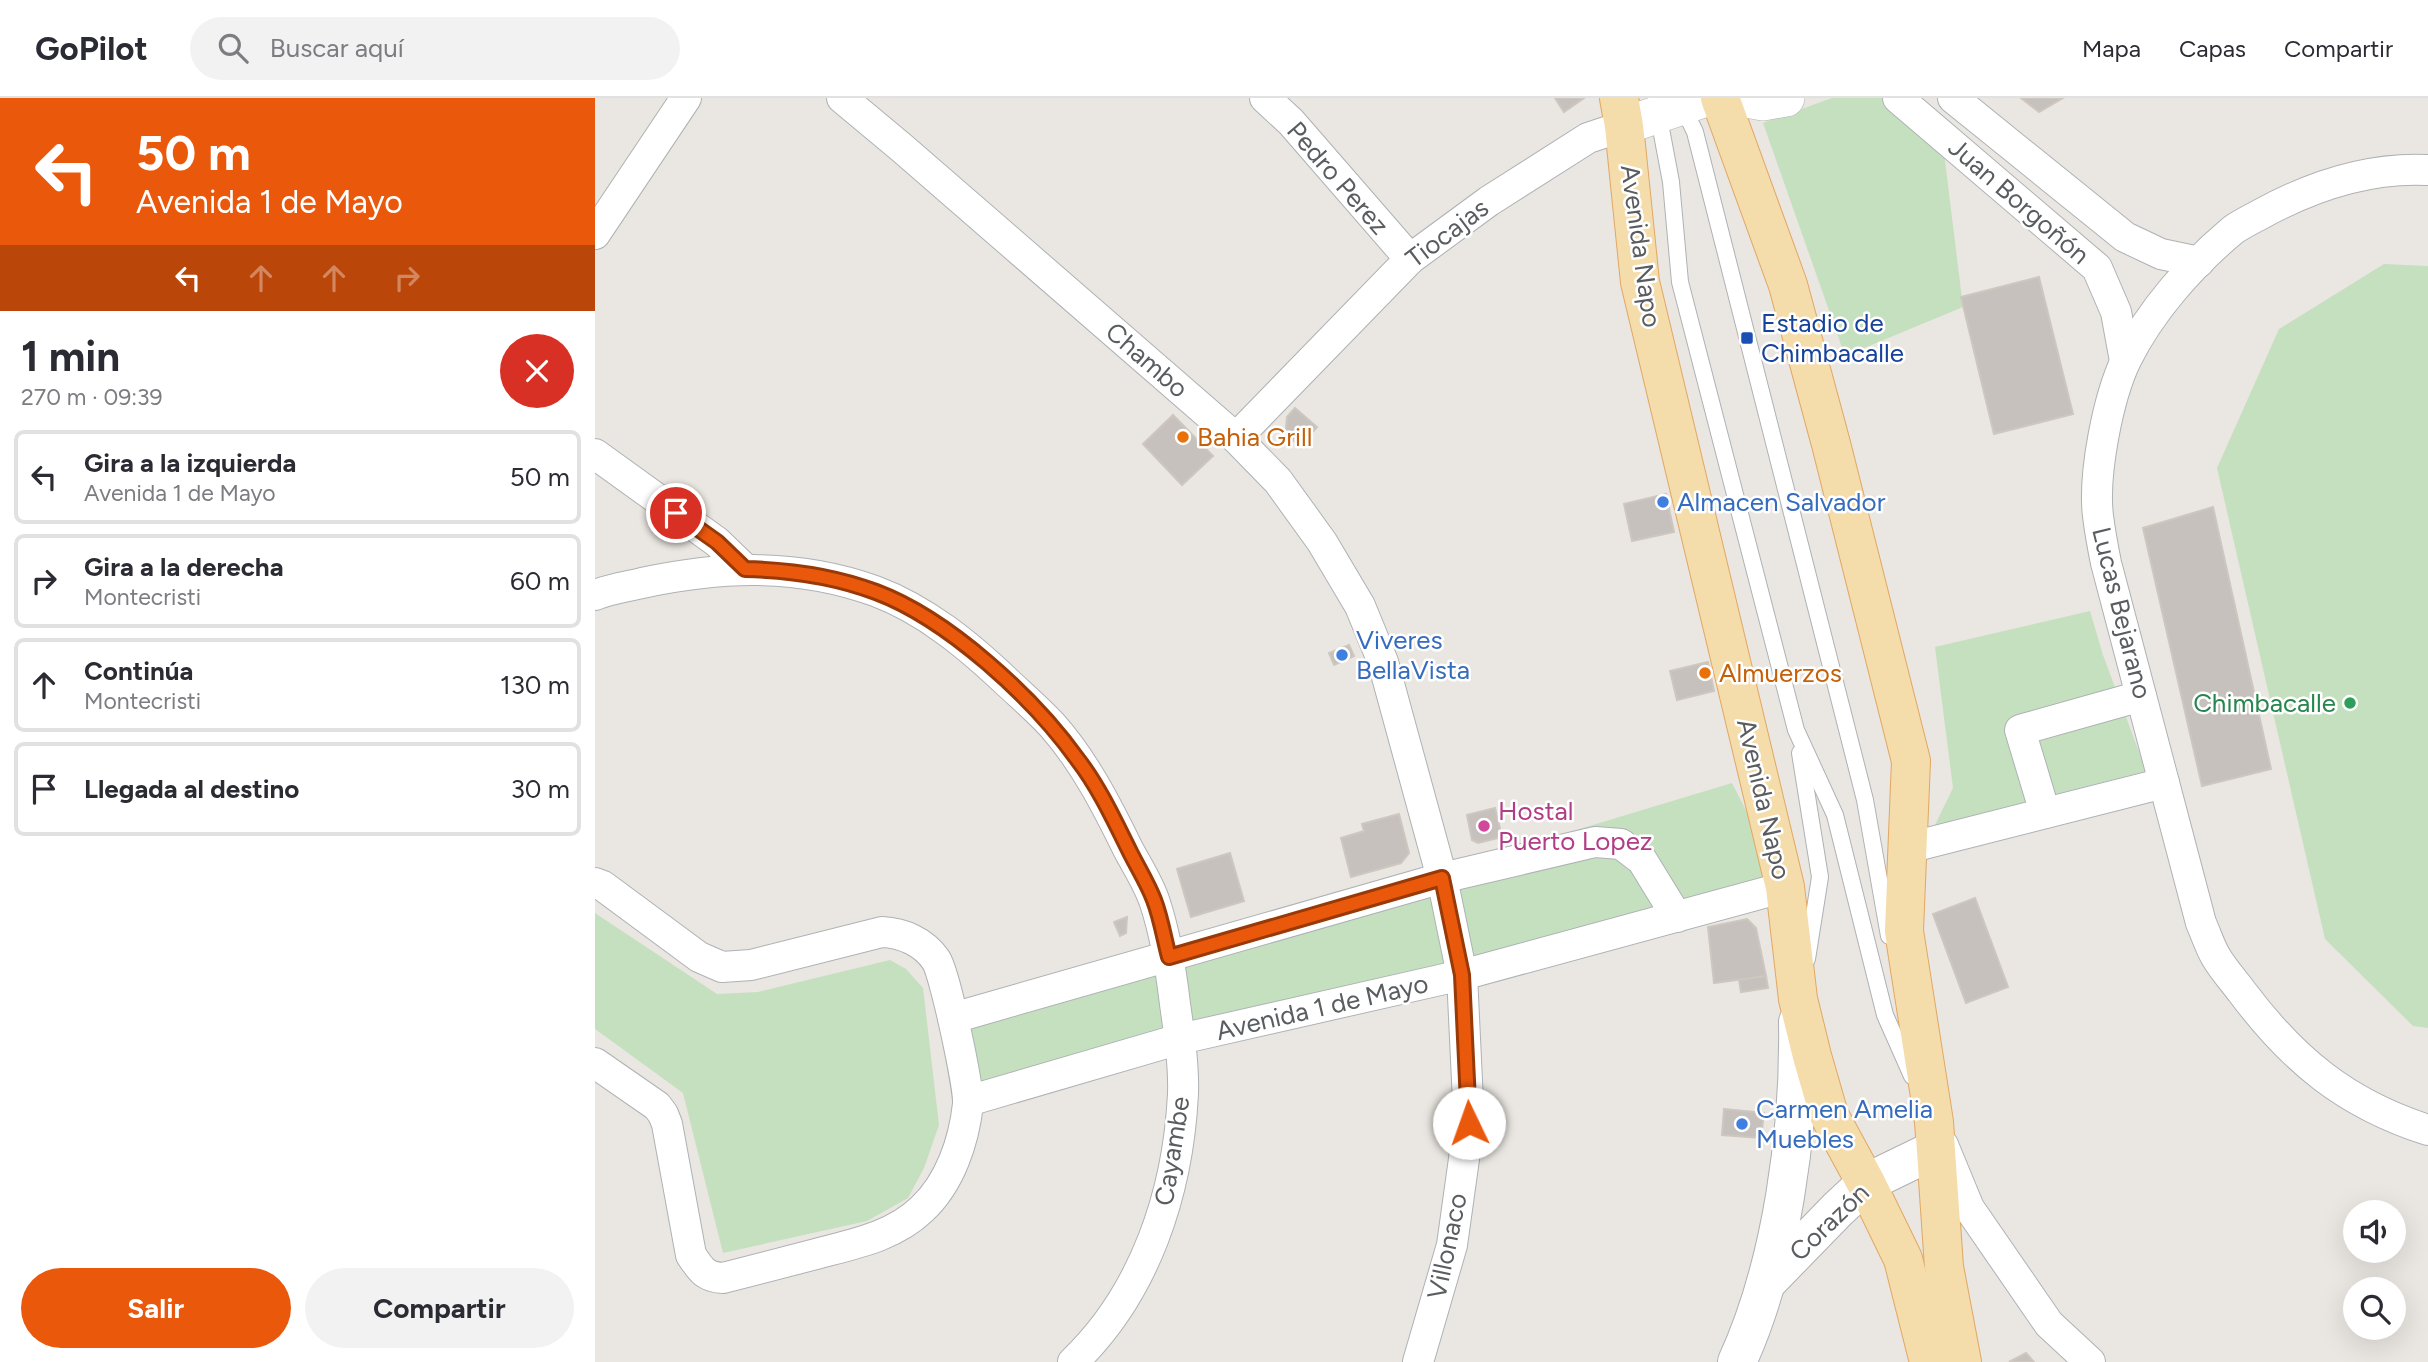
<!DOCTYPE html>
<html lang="es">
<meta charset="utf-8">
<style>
body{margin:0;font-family:Figtree,sans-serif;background:#f2f2f3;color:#2b2b33;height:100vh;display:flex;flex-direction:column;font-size:26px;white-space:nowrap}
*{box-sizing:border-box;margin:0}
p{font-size:23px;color:#7c7c81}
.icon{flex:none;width:38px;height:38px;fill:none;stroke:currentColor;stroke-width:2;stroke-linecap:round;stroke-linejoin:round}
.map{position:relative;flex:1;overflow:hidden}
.details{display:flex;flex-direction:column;background:#fff;width:595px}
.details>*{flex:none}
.banner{background:#ea580c;color:#fff;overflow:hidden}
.controls{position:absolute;left:1748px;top:1102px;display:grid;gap:14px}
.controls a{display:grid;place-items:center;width:63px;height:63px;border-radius:50%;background:#fff;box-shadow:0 7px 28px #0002;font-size:35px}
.pin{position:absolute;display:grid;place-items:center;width:60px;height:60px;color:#fff;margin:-30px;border:4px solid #fff;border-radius:50%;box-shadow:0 2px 7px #0007}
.me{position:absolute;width:77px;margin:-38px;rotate:357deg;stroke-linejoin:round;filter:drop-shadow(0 0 5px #0008)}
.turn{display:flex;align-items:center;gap:24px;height:147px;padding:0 21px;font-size:32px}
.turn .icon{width:91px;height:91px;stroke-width:2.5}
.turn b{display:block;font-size:49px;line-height:60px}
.lanes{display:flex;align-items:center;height:66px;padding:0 21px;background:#0003;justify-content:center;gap:35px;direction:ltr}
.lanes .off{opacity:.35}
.round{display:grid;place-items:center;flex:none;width:74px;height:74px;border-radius:37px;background:#f2f2f3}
.overview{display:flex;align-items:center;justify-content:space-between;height:119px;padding:0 21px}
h1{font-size:42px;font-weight:700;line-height:52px}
.button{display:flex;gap:14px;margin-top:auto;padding:14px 21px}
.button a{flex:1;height:80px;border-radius:42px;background:#ea580c;color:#fff;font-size:28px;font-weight:700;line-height:80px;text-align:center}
.button a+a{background:#f2f2f3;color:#2b2b33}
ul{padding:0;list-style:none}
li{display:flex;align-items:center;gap:21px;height:94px;margin:0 14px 10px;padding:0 7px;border:4px solid #e1e1e2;border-radius:10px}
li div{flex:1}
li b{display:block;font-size:26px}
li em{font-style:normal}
header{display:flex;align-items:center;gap:42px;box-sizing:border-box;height:98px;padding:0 35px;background:#fff;border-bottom:2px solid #e1e1e2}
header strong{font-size:33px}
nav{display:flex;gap:38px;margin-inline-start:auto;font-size:24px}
.search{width:490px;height:63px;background:#f2f2f3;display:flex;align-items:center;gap:18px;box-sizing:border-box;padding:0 24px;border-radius:38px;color:#7c7c81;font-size:26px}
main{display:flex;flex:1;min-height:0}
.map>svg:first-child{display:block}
.green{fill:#c5e0bf}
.building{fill:#c6c1bd;stroke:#cec7c0;stroke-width:2}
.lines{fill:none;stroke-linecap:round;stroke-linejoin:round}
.service-casing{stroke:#aeb2b5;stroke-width:18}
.minor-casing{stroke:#aeb2b5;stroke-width:32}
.tertiary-casing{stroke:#aeb2b5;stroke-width:38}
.secondary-casing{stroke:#adb1b5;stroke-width:40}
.primary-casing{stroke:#e1a763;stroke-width:40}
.service{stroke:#fff;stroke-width:16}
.minor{stroke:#fff;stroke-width:30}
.tertiary{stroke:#fff;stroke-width:37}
.secondary{stroke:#fff;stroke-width:38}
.primary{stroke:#f5dcab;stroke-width:38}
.route-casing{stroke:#983908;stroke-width:18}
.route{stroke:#ea580c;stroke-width:12}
.transit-dot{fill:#1a4fb4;stroke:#fff;stroke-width:2.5}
.food-dot{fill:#e8710a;stroke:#fff;stroke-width:2.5}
.shop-dot{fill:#3f7fe0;stroke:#fff;stroke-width:2.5}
.leisure-dot{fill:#2e9e5b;stroke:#fff;stroke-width:2.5}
.hotel-dot{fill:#d1479c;stroke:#fff;stroke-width:2.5}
.labels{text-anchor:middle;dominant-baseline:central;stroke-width:5;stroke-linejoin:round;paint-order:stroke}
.street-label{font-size:26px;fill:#595d60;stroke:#fff}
.transit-label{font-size:26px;fill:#164399;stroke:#fff;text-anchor:start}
.food-label{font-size:26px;fill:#c56008;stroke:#fff;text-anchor:start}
.shop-label{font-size:26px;fill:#366cbe;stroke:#fff;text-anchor:start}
.leisure-label{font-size:26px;fill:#27864d;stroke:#fff;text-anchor:end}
.hotel-label{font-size:26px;fill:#b23c85;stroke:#fff;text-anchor:start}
</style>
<header>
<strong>GoPilot</strong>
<div class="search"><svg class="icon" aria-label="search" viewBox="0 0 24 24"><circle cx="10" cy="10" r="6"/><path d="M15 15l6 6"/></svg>Buscar aquí</div>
<nav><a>Mapa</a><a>Capas</a><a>Compartir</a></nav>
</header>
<main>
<section class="details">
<div class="banner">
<div class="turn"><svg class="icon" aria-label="left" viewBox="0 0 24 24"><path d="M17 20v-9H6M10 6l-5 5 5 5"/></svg><div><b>50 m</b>Avenida 1 de Mayo</div></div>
<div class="lanes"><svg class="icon" aria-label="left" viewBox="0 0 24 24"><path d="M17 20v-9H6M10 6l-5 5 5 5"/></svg><svg class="icon off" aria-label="ahead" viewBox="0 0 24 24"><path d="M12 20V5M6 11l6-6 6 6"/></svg><svg class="icon off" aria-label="ahead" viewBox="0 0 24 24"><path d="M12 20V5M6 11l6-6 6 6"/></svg><svg class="icon off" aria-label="right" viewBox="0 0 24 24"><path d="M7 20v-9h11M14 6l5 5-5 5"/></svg></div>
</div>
<div class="overview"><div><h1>1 min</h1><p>270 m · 09:39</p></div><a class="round" style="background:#d93025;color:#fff"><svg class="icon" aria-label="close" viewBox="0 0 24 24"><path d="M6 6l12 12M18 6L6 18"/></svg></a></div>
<ul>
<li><svg class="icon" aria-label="left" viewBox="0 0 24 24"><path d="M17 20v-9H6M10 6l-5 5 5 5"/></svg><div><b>Gira a la izquierda</b><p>Avenida 1 de Mayo</p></div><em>50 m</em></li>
<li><svg class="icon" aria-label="right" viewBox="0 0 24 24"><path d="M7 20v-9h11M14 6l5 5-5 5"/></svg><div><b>Gira a la derecha</b><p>Montecristi</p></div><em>60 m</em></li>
<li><svg class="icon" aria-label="ahead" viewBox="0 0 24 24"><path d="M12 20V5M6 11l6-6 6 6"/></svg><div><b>Continúa</b><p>Montecristi</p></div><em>130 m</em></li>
<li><svg class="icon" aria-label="arrive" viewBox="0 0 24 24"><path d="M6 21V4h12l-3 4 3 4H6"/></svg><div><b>Llegada al destino</b></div><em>30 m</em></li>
</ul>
<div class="button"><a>Salir</a><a>Compartir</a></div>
</section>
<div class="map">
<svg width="1833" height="1264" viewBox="0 0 1833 1264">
<rect width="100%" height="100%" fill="#eae6e1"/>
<g class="green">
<polygon points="1237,0 1299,0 1349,55 1368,209 1250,258 1168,25"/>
<polygon points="1789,166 1833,168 1833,930 1818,928 1730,841 1622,370 1684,231"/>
<polygon points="1495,513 1508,557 1551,673 1340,727 1358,690 1340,549"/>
<polygon points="1137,685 1190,789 373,1003 358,920"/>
<polygon points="0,815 122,896 163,894 295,862 311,871 328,890 344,1027 329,1070 313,1100 272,1123 128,1155 88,995 0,931"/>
</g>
<g class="building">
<polygon points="960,0 989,0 969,14"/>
<polygon points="1426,0 1468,0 1444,14"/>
<polygon points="1444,179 1478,316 1399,336 1366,199"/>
<polygon points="700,310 722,329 705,348 693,338 691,330 692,319"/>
<polygon points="578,317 618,358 587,387 548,346"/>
<polygon points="1071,396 1079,434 1037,443 1029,406"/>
<polygon points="1618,409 1676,671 1607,688 1548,430"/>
<polygon points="754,547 759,558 739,567 734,555"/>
<polygon points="1113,564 1119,593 1082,602 1075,573"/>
<polygon points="900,710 907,739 883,745 877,742 872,717"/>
<polygon points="804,716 814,755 806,765 756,779 746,740 769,733 767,726"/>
<polygon points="635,755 649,803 596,819 582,771"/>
<polygon points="1380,800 1413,889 1371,905 1338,816"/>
<polygon points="532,819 531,835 525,838 519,824"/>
<polygon points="1152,821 1161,830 1171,878 1119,885 1113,829"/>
<polygon points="1171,878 1173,890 1146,894 1144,882"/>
<polygon points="1129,1011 1169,1015 1166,1040 1127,1037"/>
<polygon points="1431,1255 1439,1264 1414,1264"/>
</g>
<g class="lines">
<defs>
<g id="service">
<polyline points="1086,5 1100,34 1270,702 1294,838"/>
<polyline points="1063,15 1076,84 1085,184 1201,632 1240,717 1290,917 1317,978"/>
<polyline points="1205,655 1225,779 1212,861"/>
</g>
<g id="minor">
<polyline points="247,0 307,50 641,340 683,383 727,444 765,508 788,564 847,780 867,877 874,1025 857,1147 823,1264"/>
<polyline points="670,0 696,24 815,161"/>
<polyline points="1303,0 1502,170 1521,214 1530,263"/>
<polyline points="1358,0 1530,139 1566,156 1604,164"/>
<path d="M1833 72C1774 69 1717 88 1666 116 1657 121 1646 126 1638 132 1596 167 1555 213 1531 262 1513 300 1498 376 1503 418 1505 434 1508 450 1511 465L1606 825C1611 836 1615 849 1621 859 1628 871 1638 882 1647 894 1698 962 1751 1006 1833 1032"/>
<polyline points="0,136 91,0"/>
<polyline points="641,340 815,161 894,103 993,40 1029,28"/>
<polyline points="0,356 122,444 150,471"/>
<path d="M0 497C15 491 31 489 47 485 127 468 202 465 280 493 331 512 374 548 413 585 428 599 444 613 457 627 489 663 512 708 533 751 542 768 554 786 560 805 571 838 576 872 580 906 584 935 589 966 588 996 583 1095 550 1195 478 1264"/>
<polyline points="1450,715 1425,632 1546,598"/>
<polyline points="1313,750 1569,685"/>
<path d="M0 785 8 788 104 859 127 869 156 867 287 834C308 835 329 844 341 862 350 875 374 990 373 1006 369 1043 355 1085 327 1111 298 1139 258 1146 221 1156 190 1164 159 1172 128 1180 110 1179 106 1172 96 1157L72 1026 68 1016 62 1008 0 965"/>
<polyline points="358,920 847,780 1000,744 1026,746 1047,762 1082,819"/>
<polyline points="373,1003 585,941 867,877 1190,789"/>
<polyline points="1348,1047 1374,1110 1454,1226 1495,1264"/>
</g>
<g id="tertiary">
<polyline points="1146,0 1168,4 1191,0"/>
<polyline points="1029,28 1111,0"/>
</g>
<g id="secondary">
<polyline points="1171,1185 1243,1111 1271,1085 1341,1051"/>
<path d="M1142 1264C1187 1166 1205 1032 1203 924"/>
</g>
<g id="primary">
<polyline points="1024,0 1029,28 1045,184 1190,789 1203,901 1217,958 1234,1017 1271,1085 1308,1161 1334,1264"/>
<polyline points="1125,0 1193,187 1236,346 1316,663 1309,833 1339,1024 1349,1169 1367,1264"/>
</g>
</defs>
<use href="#service" class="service-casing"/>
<use href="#minor" class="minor-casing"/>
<use href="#tertiary" class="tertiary-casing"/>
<use href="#secondary" class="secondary-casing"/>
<use href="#primary" class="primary-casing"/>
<use href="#service" class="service"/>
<use href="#minor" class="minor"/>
<use href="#tertiary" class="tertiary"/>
<use href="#secondary" class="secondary"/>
<use href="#primary" class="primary"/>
</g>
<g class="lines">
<defs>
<path id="route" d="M81 415 122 444 150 471C195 472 239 478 281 494 353 521 438 599 483 662 504 689 520 724 535 754 543 770 553 786 559 802 566 820 569 840 574 859L847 780 867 877 874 1025"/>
</defs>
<use href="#route" class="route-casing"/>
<use href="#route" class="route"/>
</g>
<rect class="transit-dot" x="1145" y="233" width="14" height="14" rx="3.5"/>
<g class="food-dot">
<circle cx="588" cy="339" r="7"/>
<circle cx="1110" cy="575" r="7"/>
</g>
<g class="shop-dot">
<circle cx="1068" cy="404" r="7"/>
<circle cx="747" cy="557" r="7"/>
<circle cx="1147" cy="1026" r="7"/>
</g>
<circle class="leisure-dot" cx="1755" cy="605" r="7"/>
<circle class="hotel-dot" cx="889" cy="728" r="7"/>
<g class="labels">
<g class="street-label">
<text transform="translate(743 80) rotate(49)">Pedro Perez</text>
<text transform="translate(1424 103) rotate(41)">Juan Borgoñón</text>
<text transform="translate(852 135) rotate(-37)">Tiocajas</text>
<text transform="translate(1046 148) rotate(82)">Avenida Napo</text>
<text transform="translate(552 262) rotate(41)">Chambo</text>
<text transform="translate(1527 515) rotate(76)">Lucas Bejarano</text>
<text transform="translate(1169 701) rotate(77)">Avenida Napo</text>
<text transform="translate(727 909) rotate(-13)">Avenida 1 de Mayo</text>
<text transform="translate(577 1053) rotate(-81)">Cayambe</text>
<text transform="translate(1234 1124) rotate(-44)">Corazón</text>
<text transform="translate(852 1148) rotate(-78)">Villonaco</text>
</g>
<g class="transit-label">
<text x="1166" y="225">Estadio de<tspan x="1166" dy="30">Chimbacalle</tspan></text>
</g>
<g class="food-label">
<text x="602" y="339">Bahia Grill</text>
<text x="1124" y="575">Almuerzos</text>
</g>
<g class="shop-label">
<text x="1082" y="404">Almacen Salvador</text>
<text x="761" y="542">Viveres<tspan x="761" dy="30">BellaVista</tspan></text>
<text x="1161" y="1011">Carmen Amelia<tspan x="1161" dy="30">Muebles</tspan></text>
</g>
<g class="leisure-label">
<text x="1741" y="605">Chimbacalle</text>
</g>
<g class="hotel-label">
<text x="903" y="713">Hostal<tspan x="903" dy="30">Puerto Lopez</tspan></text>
</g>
</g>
</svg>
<div class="controls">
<a><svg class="icon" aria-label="sound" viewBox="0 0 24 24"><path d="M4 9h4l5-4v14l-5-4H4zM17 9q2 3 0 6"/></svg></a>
<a><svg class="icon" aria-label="search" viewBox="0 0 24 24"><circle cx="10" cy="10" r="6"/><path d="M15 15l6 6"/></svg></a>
</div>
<div class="pin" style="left:81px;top:415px;background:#d93025"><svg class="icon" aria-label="arrive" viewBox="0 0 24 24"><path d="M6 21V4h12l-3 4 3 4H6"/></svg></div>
<svg class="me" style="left:874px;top:1025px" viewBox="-20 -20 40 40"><circle r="19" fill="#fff"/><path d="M0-13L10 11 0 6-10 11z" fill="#ea580c"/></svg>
</div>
</main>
